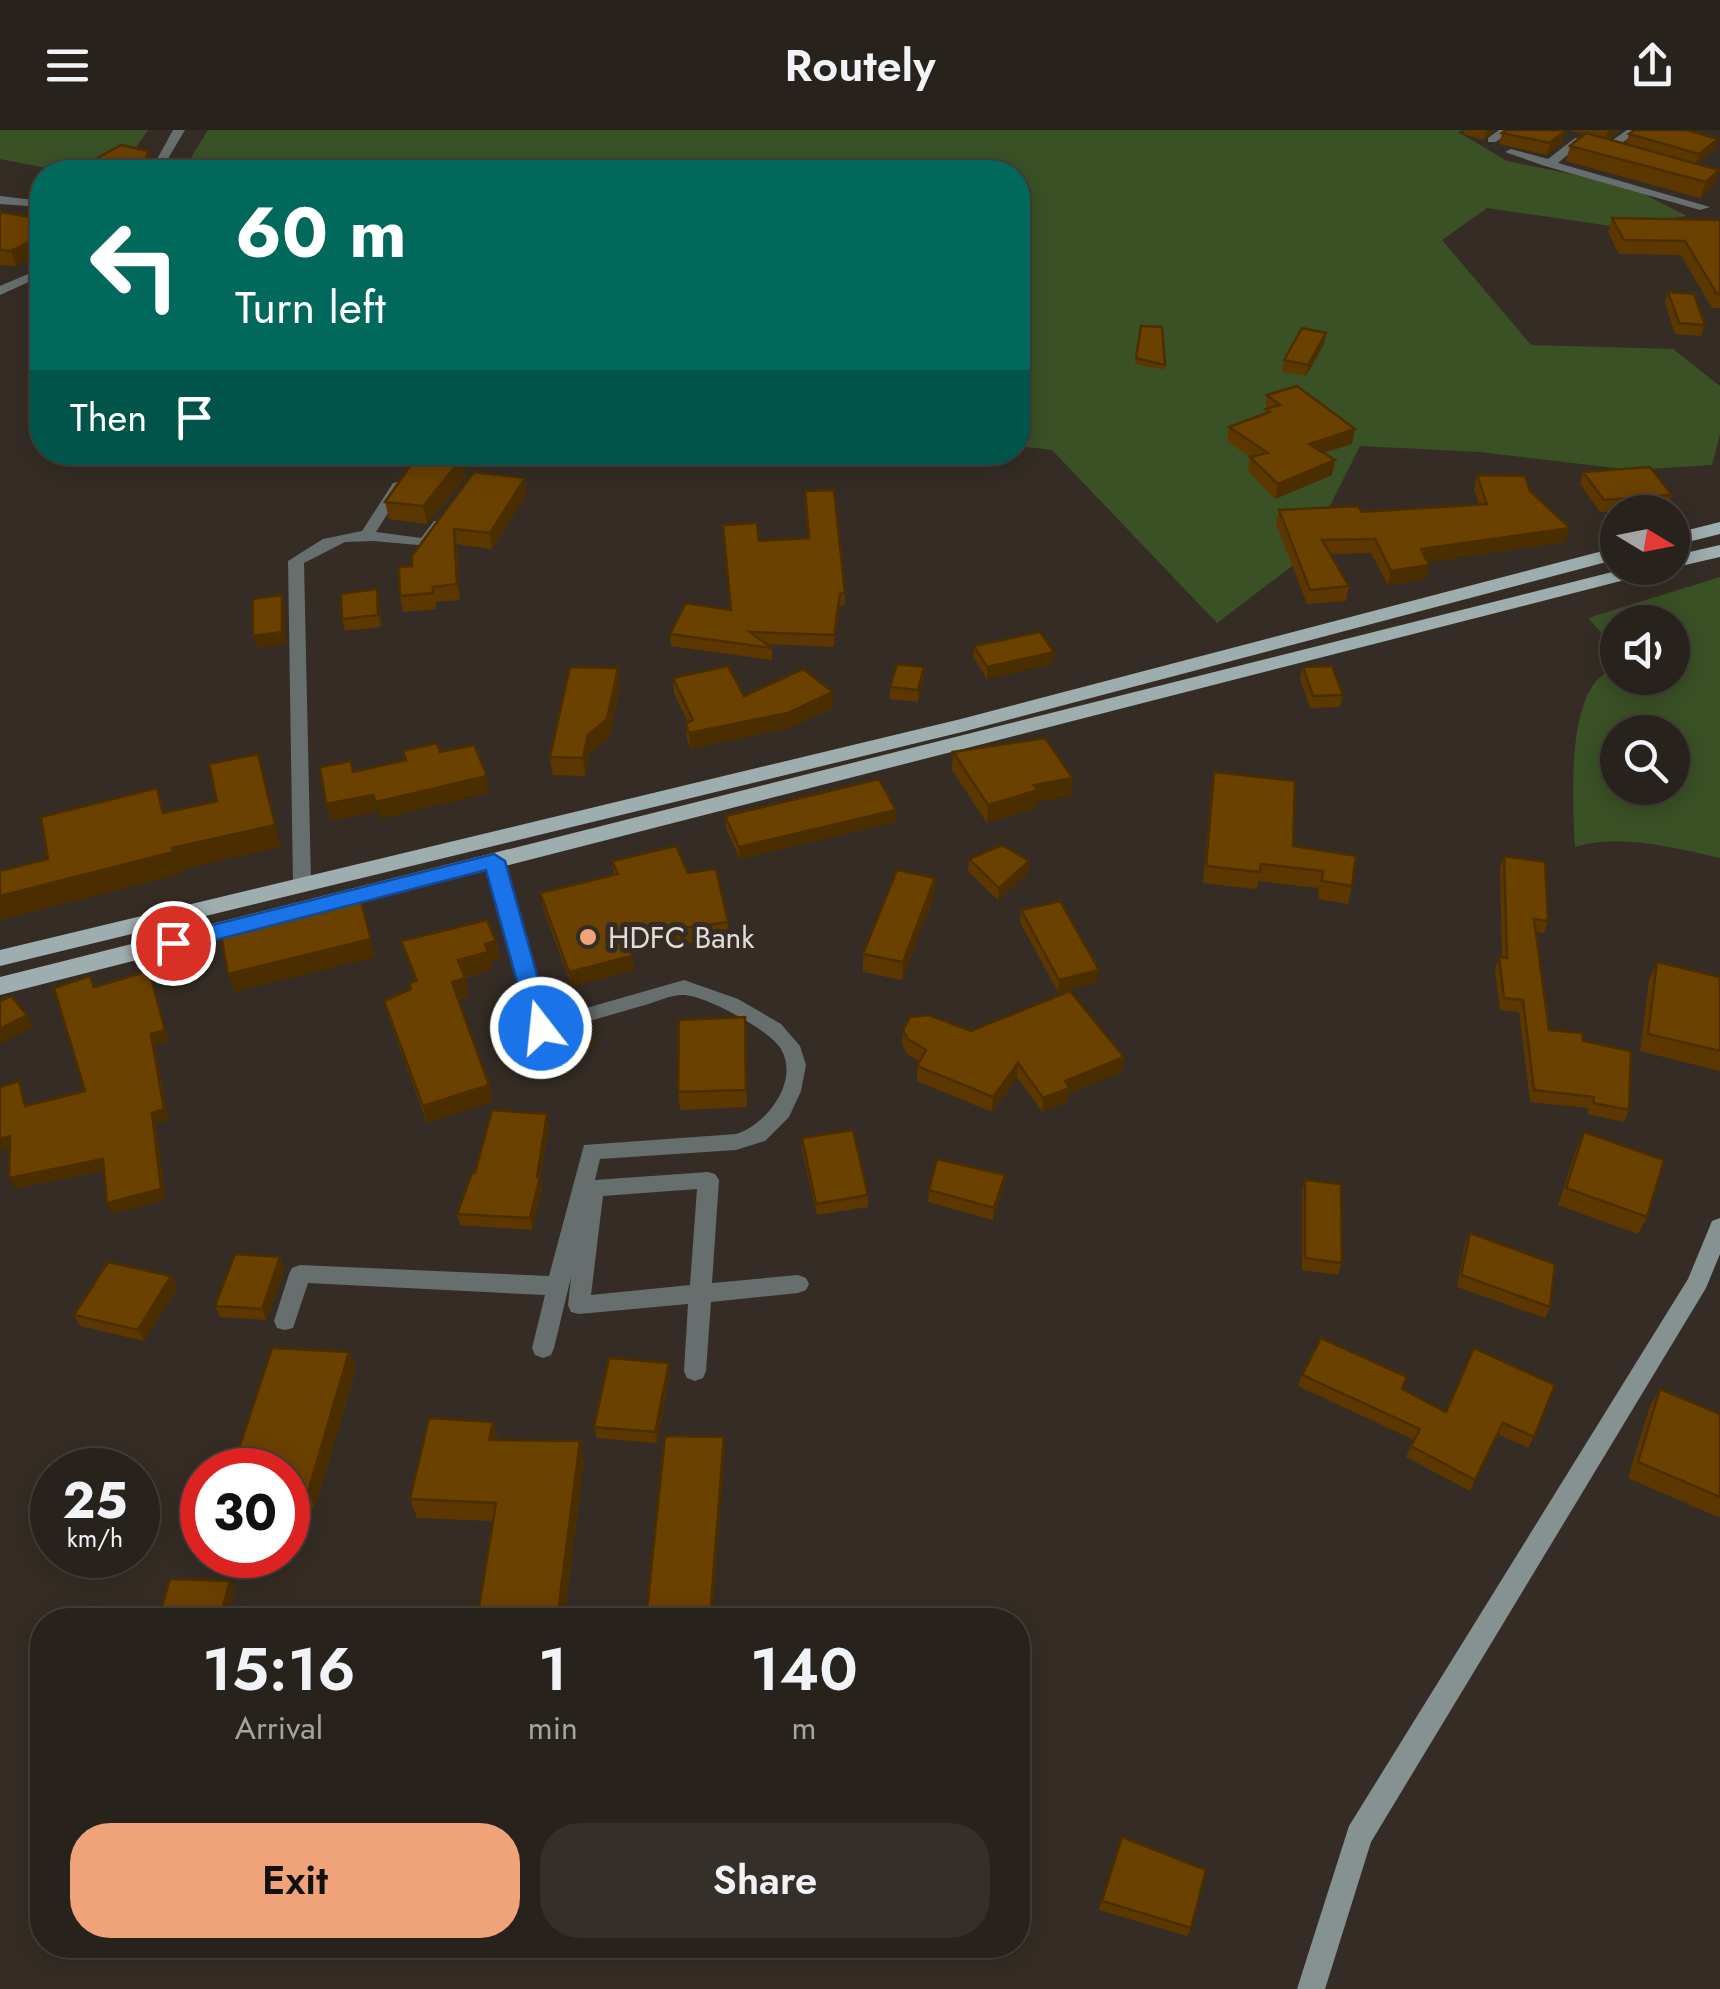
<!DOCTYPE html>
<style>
body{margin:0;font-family:Jost,sans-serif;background:#342f29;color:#f1f3f6;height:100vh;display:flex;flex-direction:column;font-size:38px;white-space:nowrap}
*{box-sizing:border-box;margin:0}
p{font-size:32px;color:#a5a4a3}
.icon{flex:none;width:55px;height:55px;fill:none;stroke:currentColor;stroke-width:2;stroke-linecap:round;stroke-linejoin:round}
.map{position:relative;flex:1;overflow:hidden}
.drawer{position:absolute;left:30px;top:1478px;width:1000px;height:350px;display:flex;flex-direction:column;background:#28221c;border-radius:40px;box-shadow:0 5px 25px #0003,0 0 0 2px #443f3b}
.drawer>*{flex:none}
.guide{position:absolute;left:30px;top:30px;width:1000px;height:305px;border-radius:40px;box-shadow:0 5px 25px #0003,0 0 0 2px #443f3b;background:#00695c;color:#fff;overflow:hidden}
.needle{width:65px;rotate:100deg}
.fabs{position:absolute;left:1600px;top:365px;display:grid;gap:20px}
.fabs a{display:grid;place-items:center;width:90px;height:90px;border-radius:50%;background:#28221c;box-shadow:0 5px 25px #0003,0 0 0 2px #443f3b;font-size:50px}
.speed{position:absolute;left:30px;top:1318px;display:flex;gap:20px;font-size:50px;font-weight:700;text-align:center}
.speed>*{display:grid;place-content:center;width:130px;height:130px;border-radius:50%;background:#28221c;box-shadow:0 5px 25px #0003,0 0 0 2px #443f3b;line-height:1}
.speed small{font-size:25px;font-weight:400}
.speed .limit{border:15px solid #d22;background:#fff;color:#111}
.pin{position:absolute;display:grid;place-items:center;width:85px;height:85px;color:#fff;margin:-42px;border:5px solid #fff;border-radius:50%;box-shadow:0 2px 10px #0007}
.me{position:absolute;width:110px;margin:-55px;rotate:344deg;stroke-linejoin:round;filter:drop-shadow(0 0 8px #0008)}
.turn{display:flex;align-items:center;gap:35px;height:210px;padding:0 40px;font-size:45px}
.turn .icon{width:130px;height:130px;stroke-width:2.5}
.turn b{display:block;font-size:70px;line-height:85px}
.then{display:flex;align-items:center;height:95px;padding:0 40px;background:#0003;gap:20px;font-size:38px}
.eta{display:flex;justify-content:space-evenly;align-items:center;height:170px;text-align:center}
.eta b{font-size:60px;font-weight:600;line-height:70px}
.action{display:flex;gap:20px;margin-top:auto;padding:20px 40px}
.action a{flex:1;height:115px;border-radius:40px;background:#f0a278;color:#111;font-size:40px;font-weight:600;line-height:115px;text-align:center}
.action a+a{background:#342f29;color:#f1f3f6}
header{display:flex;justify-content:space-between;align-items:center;height:130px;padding:0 40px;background:#28221c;font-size:45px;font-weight:600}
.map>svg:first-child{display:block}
.green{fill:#3a5126;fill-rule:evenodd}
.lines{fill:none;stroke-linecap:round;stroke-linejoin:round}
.street{fill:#676e6e;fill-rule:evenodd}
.secondary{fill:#869192;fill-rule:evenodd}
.primary{fill:#9eadad;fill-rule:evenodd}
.wall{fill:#5c3800}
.shaded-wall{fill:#4b2e00}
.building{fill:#6b4100;stroke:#4b2e00;stroke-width:2.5}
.route{fill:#1a73e8;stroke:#114b97;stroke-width:2.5}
.poi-dot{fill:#f0a278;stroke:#352d25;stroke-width:4}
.labels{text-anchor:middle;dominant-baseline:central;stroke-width:10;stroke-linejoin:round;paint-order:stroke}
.poi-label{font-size:30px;fill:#e2ddd8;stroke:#352d25;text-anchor:start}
</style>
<header><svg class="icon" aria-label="menu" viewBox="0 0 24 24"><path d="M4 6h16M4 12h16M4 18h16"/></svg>Routely<svg class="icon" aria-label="share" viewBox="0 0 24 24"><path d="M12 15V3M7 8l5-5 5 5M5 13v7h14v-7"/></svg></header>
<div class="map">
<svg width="1720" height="1859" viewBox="0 0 1720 1859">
<rect width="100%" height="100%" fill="#352d25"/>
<g class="green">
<polygon points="0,0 148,0 119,42 67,42 0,29"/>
<polygon points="208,0 1463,0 1458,2 1507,31 1626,55 1687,86 1618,97 1487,78 1442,110 1531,215 1673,219 1720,256 1720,304 1712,335 1632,340 1480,322 1360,316 1304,427 1217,493 1052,320 1018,316 1018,42 182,42"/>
<path d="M1720 447V728C1675 718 1620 703 1575 717 1573 675 1567 582 1598 549 1603 544 1612 539 1617 535L1618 548H1672V492H1618L1617 520 1588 488ZM1618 602H1672V658H1618Z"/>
</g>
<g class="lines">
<g class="street">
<polygon points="173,0 185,0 160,42 150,42"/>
<polygon points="1499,0 1512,0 1496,12 1488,12 1488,8"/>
<polygon points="1627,0 1640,0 1612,20 1604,20 1604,16"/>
<polygon points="1575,8 1585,10 1558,33 1710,77 1700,80 1545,36 1505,22 1511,19 1548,29"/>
<polygon points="0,66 42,71 42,77 0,74"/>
<polygon points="42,138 42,146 0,165 0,156"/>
<polygon points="398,352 405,356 376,402 421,408 434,391 444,391 446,394 430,416 373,411 345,412 304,433 311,753 302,759 293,753 288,431 323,409 362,401 393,353"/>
<path d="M494 725 503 731 548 889 684 850 738 869 781 894 800 916 806 935 801 961 789 987 765 1011 736 1020 600 1029 595 1050 708 1042 715 1044 719 1050 712 1153 798 1145 806 1148 809 1154 806 1160 798 1163 711 1172 706 1241 703 1248 695 1251 687 1248 684 1241 688 1174 579 1184 571 1182 568 1175 571 1147 554 1218 551 1225 543 1228 535 1225 532 1218 545 1165 308 1153 293 1198 285 1200 277 1198 274 1191 289 1144 292 1138 300 1135 549 1146 584 1015 736 1004C766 995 800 952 781 919 770 900 703 864 682 865 670 865 656 872 645 875 610 885 576 895 541 905L534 903 485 731ZM697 1059 690 1155 591 1165 603 1066Z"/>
</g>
<polygon class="secondary" points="1720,1088 1720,1124 1706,1158 1371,1712 1325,1859 1297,1859 1349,1696 1688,1149 1712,1091"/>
<g class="primary">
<polygon points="1720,392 1720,404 1672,416 1672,404"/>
<polygon points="1720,415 1720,427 1672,438 1671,438 1672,426"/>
<polygon points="1618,417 1618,429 962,602 0,836 0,820 961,589"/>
<polygon points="1628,438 1659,438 1656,442 0,865 0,847"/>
</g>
</g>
<g class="wall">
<polygon points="1464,0 1494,0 1484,10 1463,4"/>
<polygon points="1569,0 1620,0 1607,9 1626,14 1629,4 1718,9 1714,20 1697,33 1719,40 1714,55 1700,68 1566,31 1570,16 1584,4"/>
<polygon points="1565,1 1562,12 1547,25 1499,14 1502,3"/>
<polygon points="0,82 16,136 0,135"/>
<polygon points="1612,88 1720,90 1720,178 1712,178 1681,125 1619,124 1608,102"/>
<polygon points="1668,162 1705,195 1701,206 1675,204 1665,173"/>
<polygon points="1141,196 1165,235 1165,240 1135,234"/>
<polygon points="1324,214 1306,246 1282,242 1284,230"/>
<polygon points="1267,265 1352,314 1323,323 1332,345 1275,369 1248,341 1250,327 1227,311 1229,297 1265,284"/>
<polygon points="474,342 527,364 492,419 457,414 460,470 436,472 436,479 403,482 400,466 412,436"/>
<polygon points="1583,342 1672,365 1668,377 1600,382 1580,354"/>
<polygon points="466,345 427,394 389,389 385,372"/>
<polygon points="1477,345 1530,361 1565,412 1428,432 1429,435 1426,449 1388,455 1371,423 1330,424 1349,456 1346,471 1307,474 1276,394 1279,380 1362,382 1479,374 1474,359"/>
<polygon points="805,361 845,463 845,475 840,476 834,517 767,514 772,518 772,530 671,516 670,504 731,479 759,411 808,408"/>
<polygon points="380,471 381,497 345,501 342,489"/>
<polygon points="974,516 1053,534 987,549 973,527"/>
<polygon points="924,537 924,549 918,572 890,569 890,557"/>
<polygon points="1303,537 1343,565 1340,577 1310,578 1300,549"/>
<polygon points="673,548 744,566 833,562 833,578 789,598 691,619 687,609 686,593 688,592 674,564"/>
<polygon points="620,556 610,607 590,623 585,646 553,645 550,627"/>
<polygon points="953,622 1071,666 1037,672 1037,678 987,693 952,640"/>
<polygon points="1214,642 1293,716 1352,756 1348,774 1318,769 1319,758 1258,751 1257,759 1203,753 1211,660"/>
<polygon points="725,686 896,692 740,729 726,698"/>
<polygon points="1504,726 1548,791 1544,803 1535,802 1549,900 1583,911 1629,980 1624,992 1587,984 1589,978 1530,972 1519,882 1500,880 1495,839 1499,827 1502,827 1500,738"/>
<polygon points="969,729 1029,731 1028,743 998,770 968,741"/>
<polygon points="612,731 688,743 728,792 729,807 678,814 677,810 631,822 634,840 572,856 543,778 540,763 614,745"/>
<polygon points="935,748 934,766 902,850 863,842 863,824"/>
<polygon points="1021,780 1097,852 1058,862 1020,792"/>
<polygon points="401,811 496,811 500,829 490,832 492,840 465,848 469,866 459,870 489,955 493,972 427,993 389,888 384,871 410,859 415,851"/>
<polygon points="1657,832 1720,847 1720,941 1640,921 1649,850"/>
<polygon points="903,900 971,901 1124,927 1122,942 1069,963 1068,972 1042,982 1017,947 992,982 917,951 917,936 920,931 907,924 902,914"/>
<polygon points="746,905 747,977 680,980 678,962"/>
<polygon points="549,996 540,1050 542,1059 532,1100 460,1095 457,1084 475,1043"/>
<polygon points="1584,1002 1647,1087 1638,1104 1558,1075 1576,1020"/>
<polygon points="802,1008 868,1065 868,1077 817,1085 802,1020"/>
<polygon points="1305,1050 1342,1133 1338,1145 1302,1140 1302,1062"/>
<polygon points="1004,1057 993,1090 928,1072 929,1060"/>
<polygon points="1470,1103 1550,1177 1545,1188 1457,1157 1465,1114"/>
<polygon points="280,1127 285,1139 266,1190 220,1187 215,1176"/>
<polygon points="177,1158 144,1211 80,1196 74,1185"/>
<polygon points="1474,1218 1534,1307 1528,1318 1498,1304 1470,1361 1406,1327 1414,1310 1298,1256 1302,1245 1402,1259 1446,1282"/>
<polygon points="349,1222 356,1239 315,1378 288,1377 288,1340"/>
<polygon points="669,1233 670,1244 657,1313 597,1308 594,1297"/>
<polygon points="1660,1259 1720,1284 1720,1388 1628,1348 1650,1276"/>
<polygon points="493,1292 498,1310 584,1330 564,1490 477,1490 493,1391 417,1388 410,1369"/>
<polygon points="1122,1707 1191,1798 1187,1806 1099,1780"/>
</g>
<g class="shaded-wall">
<polygon points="1487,0 1494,0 1484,10"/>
<polygon points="1608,0 1620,0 1605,10"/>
<polygon points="1565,1 1562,12 1547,25 1550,13"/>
<polygon points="1718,9 1714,20 1695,35 1699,24"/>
<polygon points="149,21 152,31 146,42 133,42"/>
<polygon points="1719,40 1714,55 1700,68 1706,52"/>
<polygon points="42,106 42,123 16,136 11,121"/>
<polygon points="1326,203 1324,214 1306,246 1308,235"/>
<polygon points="1355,299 1352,314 1306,328 1309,314"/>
<polygon points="463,327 466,345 427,394 423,376"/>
<polygon points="1335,330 1332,345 1275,369 1278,354"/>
<polygon points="525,348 527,364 492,419 490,403"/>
<polygon points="1570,398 1565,412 1417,434 1421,419"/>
<polygon points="454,399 457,414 460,470 457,454"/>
<polygon points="1429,435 1426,449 1388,455 1391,441"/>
<polygon points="377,459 380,471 381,497 378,485"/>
<polygon points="840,464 840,476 834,517 834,505"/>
<polygon points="282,465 285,477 286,514 256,518 253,506"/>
<polygon points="1054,522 1053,534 987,549 987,537"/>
<polygon points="924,537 924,549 918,572 918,560"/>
<polygon points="618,538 620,556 610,607 590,623 585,646 583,628 588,605"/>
<polygon points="833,562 833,578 789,598 691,619 689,603"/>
<polygon points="258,624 281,717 180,740 181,744 0,790 0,766 172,718 275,695"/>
<polygon points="487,646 490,663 380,689 376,672"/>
<polygon points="1073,648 1071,666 1037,672 1037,678 987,693 988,675 1034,655"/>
<polygon points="373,665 377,682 331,691 326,674"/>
<polygon points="896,680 896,692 740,729 739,717"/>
<polygon points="1029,731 1028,743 998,770 999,758"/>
<polygon points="935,748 934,766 902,850 903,832"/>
<polygon points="676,795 677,810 627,823 625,808"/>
<polygon points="371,809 376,827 235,862 228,844"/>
<polygon points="496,811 500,829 490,832 492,840 462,848 458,830 485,814"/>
<polygon points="632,826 634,840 572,856 569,842"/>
<polygon points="1099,840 1097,852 1058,862 1059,850"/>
<polygon points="149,841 169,911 155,915 169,990 156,994 166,1070 112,1084 107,1073 152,983"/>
<polygon points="465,848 469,866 456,870 452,852"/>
<polygon points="27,885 33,897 0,914 0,899"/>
<polygon points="593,911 594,917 567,925 566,919"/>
<polygon points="1124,927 1122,942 1069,963 1068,972 1042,982 1043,968 1065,951"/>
<polygon points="1018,933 1017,947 992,982 993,967"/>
<polygon points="489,955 493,972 427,993 423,976"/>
<polygon points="547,984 549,996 540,1050 542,1059 532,1100 530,1088"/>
<polygon points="10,1006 16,1017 1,1021 0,1009"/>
<polygon points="103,1029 108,1040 15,1059 9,1048"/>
<polygon points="1005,1045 1004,1057 993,1090 994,1078"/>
<polygon points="280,1127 285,1139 266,1190 262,1179"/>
<polygon points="171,1146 177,1158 144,1211 138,1200"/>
<polygon points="349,1222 356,1239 315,1378 308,1362"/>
<polygon points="669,1233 670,1244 657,1313 655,1302"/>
<polygon points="493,1292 498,1311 489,1310"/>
<polygon points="724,1307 725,1322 712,1490 710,1490"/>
<polygon points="580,1311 584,1330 564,1490 557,1490"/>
<polygon points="230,1451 235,1461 227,1490 219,1490"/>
</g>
<g class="building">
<polygon points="1506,0 1562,0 1565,1 1550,13 1502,3"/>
<polygon points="1634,0 1687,0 1718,9 1699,24 1629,4"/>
<polygon points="1586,3 1719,40 1706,52 1570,16"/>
<polygon points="121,15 149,21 144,32 133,42 72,42"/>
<polygon points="0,82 42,89 42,106 11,121 0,120"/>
<polygon points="1612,88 1720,90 1720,164 1717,164 1685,111 1624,110"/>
<polygon points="1668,162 1694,164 1705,195 1679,193"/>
<polygon points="1141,196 1162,197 1165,235 1136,228"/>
<polygon points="1302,198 1326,203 1308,235 1284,230"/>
<polygon points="1297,256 1355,299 1309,314 1335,330 1278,354 1250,327 1268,323 1229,297 1270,282 1266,279 1280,275 1267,265"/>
<polygon points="420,322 463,327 423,376 385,372"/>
<polygon points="1650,337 1672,365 1604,370 1583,342"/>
<polygon points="474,342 525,348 490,403 454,399 457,454 433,457 433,463 400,466 399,437 412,436 412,426"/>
<polygon points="1477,345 1525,346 1530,361 1570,398 1421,419 1429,435 1391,441 1375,409 1322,410 1349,456 1310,460 1279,380 1358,376 1362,382 1487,374"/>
<polygon points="834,360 845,463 840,464 834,505 750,502 772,518 670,504 686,473 731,480 723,395 757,393 759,411 809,408 805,361"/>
<polygon points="377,459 378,485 342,489 341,464"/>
<polygon points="282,465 282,502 253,506 253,469"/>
<polygon points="1040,502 1054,522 987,537 974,516"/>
<polygon points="897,534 924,537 918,560 890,557"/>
<polygon points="728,536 744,566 803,539 833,562 788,583 689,603 686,593 693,590 673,548"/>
<polygon points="1332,536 1343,565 1313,566 1303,537"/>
<polygon points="570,537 618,538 607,589 588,605 583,628 550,627"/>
<polygon points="1045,608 1073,648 1034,655 1038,660 988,675 953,622"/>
<polygon points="437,613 440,622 474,615 487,646 376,672 373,665 326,674 320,637 351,631 353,642 406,630 403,621"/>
<polygon points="258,624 275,695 172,718 173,722 0,766 0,741 48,729 41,687 157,658 163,683 217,671 209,634"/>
<polygon points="1214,642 1295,651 1293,716 1356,726 1352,756 1322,751 1323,741 1261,734 1260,742 1206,736"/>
<polygon points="879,649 896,680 739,717 725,686"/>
<polygon points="1002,715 1029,731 999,758 969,729"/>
<polygon points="676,716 688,743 716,739 728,792 677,799 676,795 625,808 632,826 569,842 540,763 618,744 612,731"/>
<polygon points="1504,726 1545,732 1548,791 1534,789 1549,900 1582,903 1583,911 1631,921 1629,980 1593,973 1594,967 1534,960 1523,870 1504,868 1499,827 1507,828"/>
<polygon points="897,740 935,748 903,832 863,824"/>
<polygon points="361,771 371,809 228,844 221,805"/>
<polygon points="1060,771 1099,840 1059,850 1021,780"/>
<polygon points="487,790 496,811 485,814 488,822 458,830 465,848 452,852 489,955 423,976 384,871 411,859 409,853 417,851 401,811"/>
<polygon points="1657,832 1720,847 1720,921 1648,904"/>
<polygon points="149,841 165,900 151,904 164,979 152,983 161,1059 107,1073 103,1029 9,1048 10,1006 0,1009 0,957 19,951 25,976 85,961 54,858 90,846 94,857"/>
<polygon points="1070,861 1124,927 1065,951 1070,958 1043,968 1018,933 993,967 917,936 926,920 908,909 903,900 910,887 929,885 971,901"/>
<polygon points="11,866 27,885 0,899 0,871"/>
<polygon points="745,887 746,960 678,962 679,890"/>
<polygon points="584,890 593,911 566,919 557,898"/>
<polygon points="492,980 547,984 537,1047 540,1047 530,1088 457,1084 472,1043 475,1043"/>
<polygon points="853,1000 868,1065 816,1074 802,1008"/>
<polygon points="1584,1002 1664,1030 1647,1087 1566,1058"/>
<polygon points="937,1029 1005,1045 994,1078 929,1060"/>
<polygon points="1305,1050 1341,1054 1342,1133 1305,1128"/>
<polygon points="1470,1103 1555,1134 1550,1177 1461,1145"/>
<polygon points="235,1124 280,1127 262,1179 215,1176"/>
<polygon points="108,1132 171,1146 138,1200 74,1185"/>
<polygon points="1321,1208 1407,1247 1402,1259 1446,1282 1474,1218 1555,1255 1534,1307 1503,1293 1475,1350 1411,1316 1420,1299 1302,1245"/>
<polygon points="272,1218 349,1222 308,1362 288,1361 288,1340 232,1340"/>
<polygon points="609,1228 669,1233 655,1302 594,1297"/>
<polygon points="1660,1259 1720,1284 1720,1367 1638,1332"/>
<polygon points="429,1288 493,1292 489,1310 580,1311 557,1490 477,1490 496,1373 410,1369"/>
<polygon points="665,1306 724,1307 710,1487 791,1490 646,1490"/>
<polygon points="170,1449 230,1451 219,1490 158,1490"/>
<polygon points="1122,1707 1206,1740 1191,1798 1102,1771"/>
</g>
<polygon class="route" points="494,724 505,731 552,898 541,906 530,898 486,740 173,821 163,813 173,805"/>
<circle class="poi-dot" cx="588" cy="807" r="10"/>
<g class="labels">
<g class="poi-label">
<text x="608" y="807">HDFC Bank</text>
</g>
</g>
</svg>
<div class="fabs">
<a><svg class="needle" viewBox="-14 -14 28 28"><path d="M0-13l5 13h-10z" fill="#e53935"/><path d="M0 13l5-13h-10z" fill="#a5a4a3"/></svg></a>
<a><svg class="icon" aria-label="sound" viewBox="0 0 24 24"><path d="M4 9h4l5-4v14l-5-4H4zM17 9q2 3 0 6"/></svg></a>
<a><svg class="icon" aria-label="search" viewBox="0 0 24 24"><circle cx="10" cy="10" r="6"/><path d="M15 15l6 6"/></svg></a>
</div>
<div class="speed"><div>25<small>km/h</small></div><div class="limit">30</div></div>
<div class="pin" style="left:173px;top:813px;background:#d93025"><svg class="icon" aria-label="arrive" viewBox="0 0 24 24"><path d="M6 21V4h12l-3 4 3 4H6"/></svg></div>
<svg class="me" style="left:541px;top:898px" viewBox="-20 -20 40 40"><circle r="17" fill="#1a73e8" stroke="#fff" stroke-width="3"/><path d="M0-11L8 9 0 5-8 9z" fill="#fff"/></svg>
<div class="guide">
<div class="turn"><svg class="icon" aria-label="left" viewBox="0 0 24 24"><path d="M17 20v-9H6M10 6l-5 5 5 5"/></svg><div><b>60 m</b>Turn left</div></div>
<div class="then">Then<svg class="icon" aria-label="arrive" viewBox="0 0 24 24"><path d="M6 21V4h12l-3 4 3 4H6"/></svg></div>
</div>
<section class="drawer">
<div class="eta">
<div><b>15:16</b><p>Arrival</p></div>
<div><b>1</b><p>min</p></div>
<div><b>140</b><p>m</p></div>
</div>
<div class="action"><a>Exit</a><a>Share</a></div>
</section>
</div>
